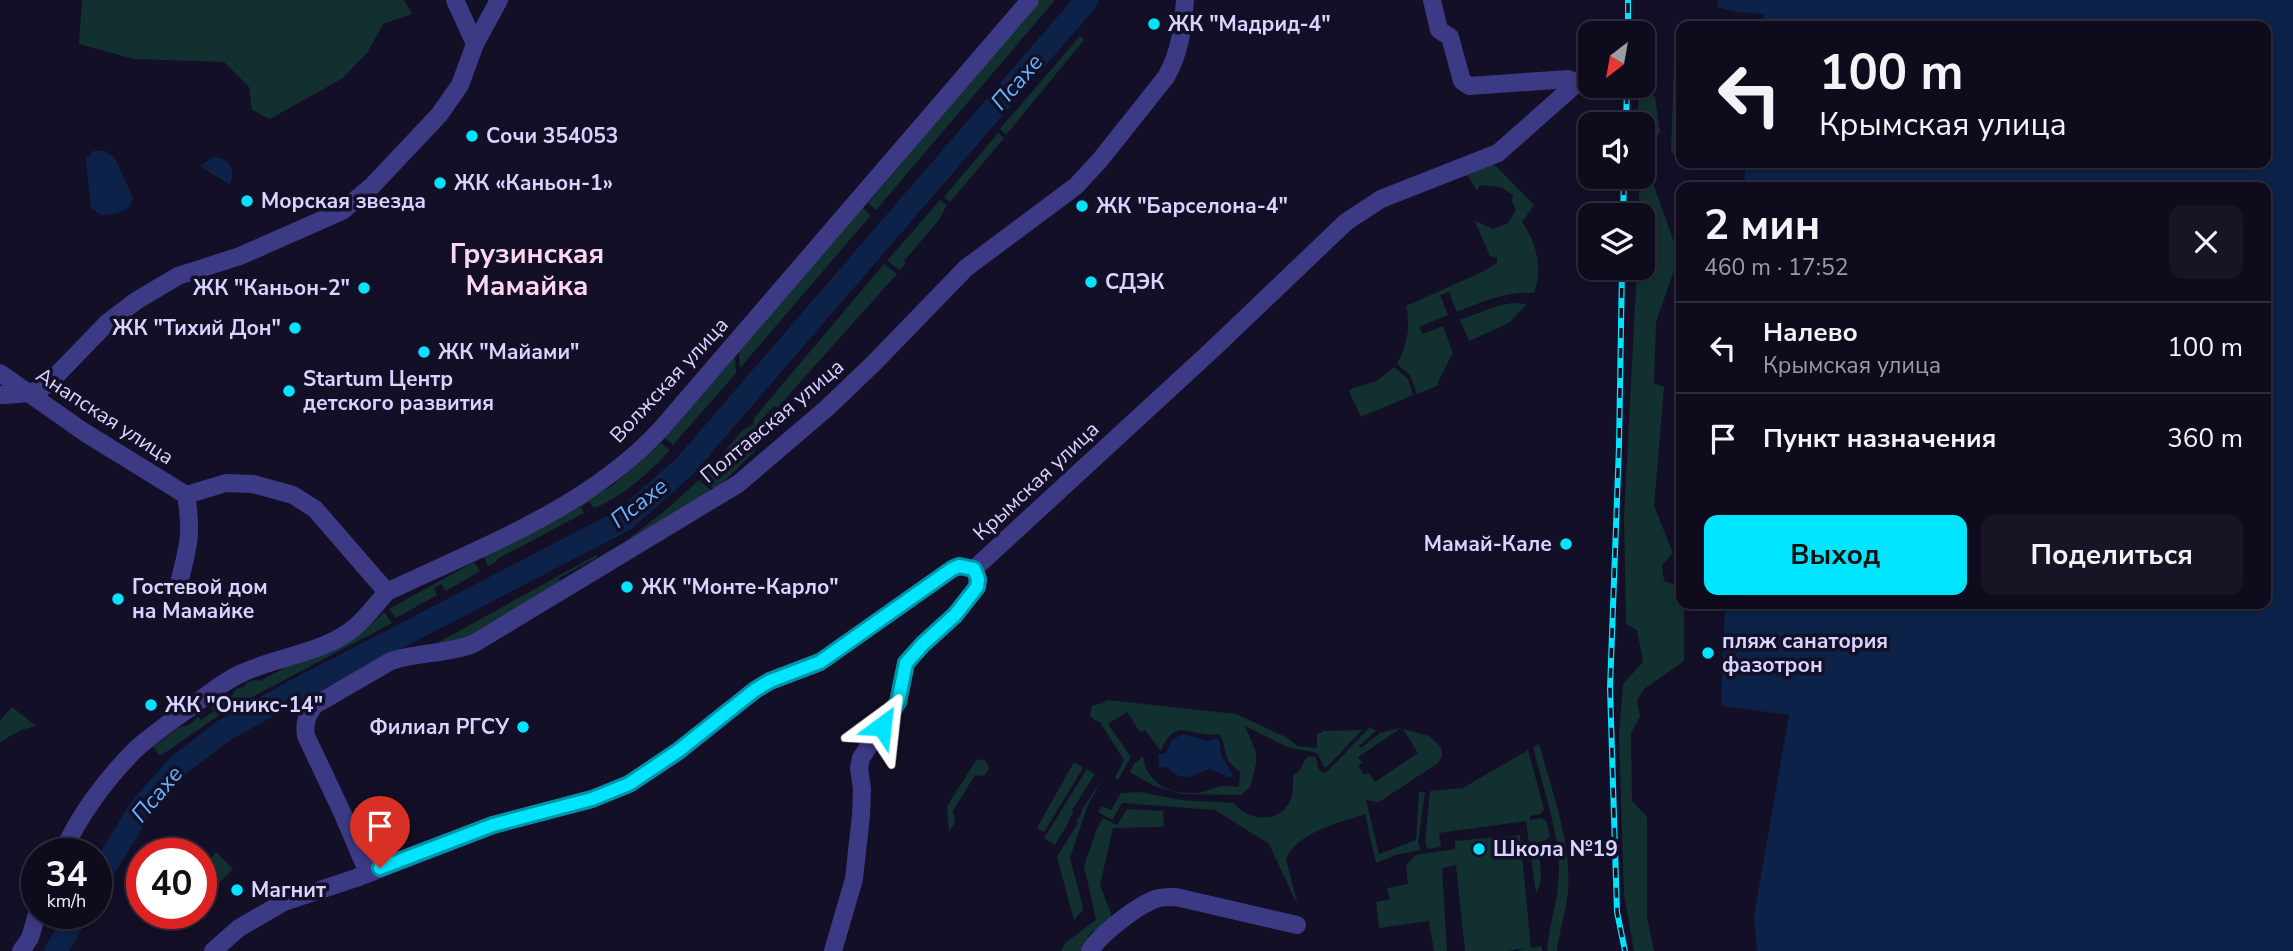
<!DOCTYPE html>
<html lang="ru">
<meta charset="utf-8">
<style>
body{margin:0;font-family:"Nunito Sans",sans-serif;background:#171425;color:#f1f3f6;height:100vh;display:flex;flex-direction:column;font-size:26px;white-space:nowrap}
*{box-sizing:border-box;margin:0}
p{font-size:23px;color:#9b9ba3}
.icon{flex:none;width:38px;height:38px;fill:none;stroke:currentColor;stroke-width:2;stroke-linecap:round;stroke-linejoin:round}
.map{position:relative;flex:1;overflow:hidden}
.panel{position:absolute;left:1676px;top:182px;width:595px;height:427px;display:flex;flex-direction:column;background:#0e0b1c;border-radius:14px;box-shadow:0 4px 10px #0003,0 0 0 2px #2e2b3b}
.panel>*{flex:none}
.hud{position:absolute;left:1676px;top:21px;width:595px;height:147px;border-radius:14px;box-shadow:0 4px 10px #0003,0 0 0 2px #2e2b3b;background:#0e0b1c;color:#f1f3f6;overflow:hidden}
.needle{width:46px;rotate:211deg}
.controls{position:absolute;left:1578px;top:21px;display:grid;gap:14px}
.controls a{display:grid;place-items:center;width:77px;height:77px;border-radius:14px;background:#0e0b1c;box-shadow:0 4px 10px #0003,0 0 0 2px #2e2b3b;font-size:35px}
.speed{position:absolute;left:21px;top:838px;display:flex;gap:14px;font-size:35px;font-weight:700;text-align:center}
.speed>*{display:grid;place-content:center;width:91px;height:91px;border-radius:50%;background:#0e0b1c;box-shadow:0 4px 10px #0003,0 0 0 2px #2e2b3b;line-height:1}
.speed small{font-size:18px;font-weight:400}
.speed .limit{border:10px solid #d22;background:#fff;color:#111}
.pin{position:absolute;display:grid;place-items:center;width:60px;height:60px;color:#fff;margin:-72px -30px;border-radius:50% 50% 50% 0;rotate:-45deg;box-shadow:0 0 7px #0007}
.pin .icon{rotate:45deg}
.me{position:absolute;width:77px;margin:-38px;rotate:30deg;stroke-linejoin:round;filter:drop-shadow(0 0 5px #0008)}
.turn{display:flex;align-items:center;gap:24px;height:147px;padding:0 28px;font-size:32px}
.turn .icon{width:91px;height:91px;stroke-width:2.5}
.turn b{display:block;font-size:49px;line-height:60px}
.round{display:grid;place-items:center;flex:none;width:74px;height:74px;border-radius:14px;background:#171425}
.headline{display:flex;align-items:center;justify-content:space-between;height:119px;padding:0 28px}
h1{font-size:42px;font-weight:700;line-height:52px}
.cta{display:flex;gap:14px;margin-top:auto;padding:14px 28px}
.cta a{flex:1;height:80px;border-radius:14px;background:#00e5ff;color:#111;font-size:28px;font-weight:700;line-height:80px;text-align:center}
.cta a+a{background:#171425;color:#f1f3f6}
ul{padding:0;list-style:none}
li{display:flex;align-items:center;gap:21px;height:91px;padding:0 28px;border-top:2px solid #2e2b3b}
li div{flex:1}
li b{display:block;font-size:26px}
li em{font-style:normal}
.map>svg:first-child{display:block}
.green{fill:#12302f}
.water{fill:#0c2248}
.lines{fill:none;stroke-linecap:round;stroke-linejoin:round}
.river{stroke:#0c2248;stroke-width:23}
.minor{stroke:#3d3a85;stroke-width:18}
.rail-casing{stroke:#00e5ff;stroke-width:6}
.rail{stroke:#130f26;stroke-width:3.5;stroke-dasharray:10;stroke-linecap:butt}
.route-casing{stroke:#0095a6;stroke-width:18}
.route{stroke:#00e5ff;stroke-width:12}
.poi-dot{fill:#00e5ff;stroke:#130f26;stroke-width:2.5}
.labels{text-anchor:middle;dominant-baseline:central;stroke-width:7;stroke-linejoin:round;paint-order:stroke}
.poi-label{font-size:21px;font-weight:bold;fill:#d9d4ff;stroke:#130f26;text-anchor:start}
.street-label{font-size:21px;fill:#d9d4ff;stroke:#130f26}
.water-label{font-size:23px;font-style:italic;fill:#62b6ff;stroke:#130f26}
.district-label{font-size:28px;font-weight:bold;fill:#ffd6f0;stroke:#130f26}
</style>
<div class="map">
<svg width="2293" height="951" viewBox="0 0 2293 951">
<rect width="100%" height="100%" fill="#130f26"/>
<g class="green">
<polygon points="82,0 404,0 412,14 383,24 367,53 343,78 270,119 252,110 249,87 224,62 134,59 79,44"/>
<polygon points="1040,0 1055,0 876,210 868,203"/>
<polygon points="1080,36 1084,40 1006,135 1000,129"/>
<polygon points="1674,61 1682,61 1682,154 1671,153"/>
<polygon points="1655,96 1660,132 1644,153 1643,124 1636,124 1639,97"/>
<polygon points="998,133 1004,138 950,202 944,197"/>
<path d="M1489 159 1534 205 1522 222C1537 244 1543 267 1534 293 1506 291 1482 302 1457 312L1449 292 1440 295 1448 315 1419 327 1423 334 1443 326 1453 353 1438 382 1439 385 1417 394 1410 375 1397 364C1407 345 1411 327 1406 306L1484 271 1497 263V258L1490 256 1475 221 1493 229 1508 223 1516 210 1512 202 1513 195 1500 187 1480 185 1477 191 1466 173Z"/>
<polygon points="1645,161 1679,256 1656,322 1654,383 1664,387 1654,506 1673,553 1662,565 1664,581 1682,587 1682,604 1684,604 1684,661 1644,689 1637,701 1640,716 1631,734 1632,801 1647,817 1647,917 1654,951 1634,951 1624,894 1619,735 1623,684 1643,662 1637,630 1626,624 1624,516 1637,268 1643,268 1643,215 1639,215 1639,191"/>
<polygon points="940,200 947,205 939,220 904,261 906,263 900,270 887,261"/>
<polygon points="862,207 871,215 740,368 739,352"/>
<path d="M884 264 897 274 777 408 774 406C758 424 750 425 755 451L715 490 702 477 713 466 723 471 731 461 722 454 743 430 753 425 754 418Z"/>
<polygon points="1512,303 1527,304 1509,323 1469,341 1460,320 1494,307"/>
<polygon points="735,356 736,373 673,445 665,438"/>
<polygon points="1394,367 1408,379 1413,395 1361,417 1349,391 1353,388 1377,381"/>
<path d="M661 443 670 450C651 471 620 499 594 508L589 502 581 507 584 513 497 559 496 562 488 566 484 557 486 554 612 486Z"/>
<polygon points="699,480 713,492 636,544 631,537 666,510"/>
<polygon points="596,555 598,557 559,578 560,582 506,615 494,629 421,652"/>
<polygon points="474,562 480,571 446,591 441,584 434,588 437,595 396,618 389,609"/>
<path d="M384 612 392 623 224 712 160 756 153 747 180 727 189 725 198 717 201 720 214 711 211 707 234 694 233 692 238 688 244 687C246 681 254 679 260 681L288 666 358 637Z"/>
<path d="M1107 700 1236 714 1286 737 1298 746 1317 748V733H1321L1323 731 1362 730 1327 767H1324L1317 753 1287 747 1245 726 1256 752V764L1250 787 1241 795 1182 794 1154 786 1130 772 1134 764 1143 756C1146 783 1170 795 1196 793 1204 793 1210 789 1217 787 1224 785 1232 787 1239 787L1240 772C1218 756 1230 747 1218 734 1192 739 1176 714 1161 751L1145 730 1140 732 1127 712 1108 724 1131 757 1118 780 1115 778 1124 760 1100 722 1094 720 1090 715 1092 706 1103 703Z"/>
<polygon points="12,707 36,726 21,730 0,742 0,721"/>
<path d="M1370 727 1376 731 1359 746 1361 748 1380 733 1401 728 1358 757 1362 763 1358 766 1364 775 1369 773 1375 782 1418 753 1403 729 1429 736 1441 747 1442 756 1438 763 1379 802 1366 800 1379 854 1416 840 1419 792H1425L1418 843 1421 850 1396 855 1376 863 1365 814C1339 823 1297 832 1286 859L1298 906 1269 844 1215 810 1122 803 1112 820 1098 812 1102 806 1111 810 1121 793 1140 792 1181 800 1234 803C1244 819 1274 824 1286 807 1294 798 1293 786 1293 775 1303 772 1301 761 1309 756L1316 757 1318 768 1323 773 1327 772Z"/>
<path d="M1539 744C1552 791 1572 843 1568 892 1566 912 1559 931 1557 951H1547C1549 924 1559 898 1559 870 1559 832 1542 784 1533 747Z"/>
<path d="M1528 750 1544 809 1541 814 1530 816V820L1541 818 1546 821 1550 835 1547 840 1537 843C1539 858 1545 880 1536 893L1526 821 1439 833 1441 847 1427 849 1425 842 1430 791 1463 788Z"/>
<polygon points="977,759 986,761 989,769 984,776 975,775 953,811 955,822 949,833 947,806"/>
<polygon points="1074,762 1083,768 1044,832 1037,828"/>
<polygon points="1087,769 1095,774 1072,810 1074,811 1068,821 1069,822 1055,845 1044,838"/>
<polygon points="1102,779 1087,807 1070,858 1083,907 1082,911 1074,920 1057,857 1078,823 1076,822 1082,812 1081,811"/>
<polygon points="1127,809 1163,811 1164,827 1113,828 1100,885 1111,914 1110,918 1090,934 1080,951 1061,951 1065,943 1096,920 1084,866 1096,831 1103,818 1117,825"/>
<polygon points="1520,835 1531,948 1542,946 1542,951 1517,951 1525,948 1507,951 1465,951 1456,865 1442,868 1447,951 1434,951 1429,921 1379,928 1376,902 1390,899 1387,888 1408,884 1406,865 1416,855 1455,849 1455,841"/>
<polygon points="216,852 233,869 217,885 201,869"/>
</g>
<g class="water">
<polygon points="1718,0 2293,0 2293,951 1757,951 1754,915 1789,715 1721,706 1725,604 2266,604 2266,187 1744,187 1746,163 2266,163 2266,26 1762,26 1764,14 1737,12 1717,7"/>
<path d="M93 151H105L115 158 133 198C129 214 115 214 101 215L91 208 86 159Z"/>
<path d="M214 157C231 159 235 169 230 185L200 166Z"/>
<path d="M1184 734 1207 741 1219 738 1221 755 1234 777H1228L1210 769C1200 771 1191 780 1180 776 1170 773 1173 767 1159 767L1158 754H1165L1173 739Z"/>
</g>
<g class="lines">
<g class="river">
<polyline points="96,882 141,808 180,764 223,731 291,693 624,520 685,466 1087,0"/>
<polyline points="56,951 77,914"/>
</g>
<g class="minor">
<polyline points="455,0 475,44"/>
<polyline points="1432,0 1439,30 1450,37 1462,81 1469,86 1568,79 1577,83"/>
<polyline points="1643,69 1647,69"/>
<polyline points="0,373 84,432 186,495"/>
<path d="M0 395C19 394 34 395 49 383L107 323 136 301 178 276 240 256 342 211 372 186 439 115 460 85 475 44 499 0"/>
<path d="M186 495 226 483 253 484 293 495 315 509 387 592C481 547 588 508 661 429L1030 0"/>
<polyline points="974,569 1213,349 1346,222 1381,199 1498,153 1577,83 1591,76"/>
<path d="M180 579C189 545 192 530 186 495"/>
<path d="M62 854C78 816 107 778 136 749 153 734 173 720 191 707 207 695 223 682 240 674 275 657 324 653 354 628 366 618 376 604 387 592"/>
<path d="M368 873 342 812 306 736C304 723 307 715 315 705L391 661C418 652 447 654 473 644L738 484 827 408 874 363 966 268 1076 186 1100 160 1166 77C1180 53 1183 27 1185 0"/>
<polyline points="21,951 30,938 37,914"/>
<polyline points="213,951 239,928 284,902 356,878 493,825 592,799 629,784 678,752 755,690 770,681 820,662 952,569 959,566 974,569"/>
<polyline points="833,951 854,879 861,815 862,789 859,768 861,758 898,702 906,663 923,644 955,615 977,587 978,579 974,569"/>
<path d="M1090 951C1100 934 1140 903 1159 898 1164 897 1171 897 1176 897L1297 925"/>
</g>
<defs>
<g id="rail">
<polyline points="1628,33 1628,0"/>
<polyline points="1626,124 1627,86"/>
<polyline points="1623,215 1624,177"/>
<polyline points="1622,268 1619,445 1610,688 1617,912 1625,951"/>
</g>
</defs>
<use href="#rail" class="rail-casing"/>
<use href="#rail" class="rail"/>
</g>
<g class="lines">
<defs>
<polyline id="route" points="380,868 493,825 592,799 629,784 678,751 755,690 770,681 820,662 952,569 959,566 974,569 978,579 977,587 955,615 923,644 906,663 898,702 882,726"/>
</defs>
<use href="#route" class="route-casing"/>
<use href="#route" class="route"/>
</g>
<g class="poi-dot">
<circle cx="1154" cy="24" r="7"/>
<circle cx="472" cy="136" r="7"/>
<circle cx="440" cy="183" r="7"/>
<circle cx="247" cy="201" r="7"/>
<circle cx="1082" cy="206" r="7"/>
<circle cx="1091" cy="282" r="7"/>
<circle cx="364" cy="288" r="7"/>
<circle cx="295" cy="328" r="7"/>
<circle cx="424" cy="352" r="7"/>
<circle cx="289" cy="391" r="7"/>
<circle cx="1566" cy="544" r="7"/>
<circle cx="627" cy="587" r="7"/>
<circle cx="118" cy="599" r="7"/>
<circle cx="1708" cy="653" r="7"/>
<circle cx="151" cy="705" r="7"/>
<circle cx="523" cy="727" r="7"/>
<circle cx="1479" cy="849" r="7"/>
<circle cx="237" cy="890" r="7"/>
</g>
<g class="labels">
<g class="poi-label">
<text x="1168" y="24">ЖК "Мадрид-4"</text>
<text x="486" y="136">Сочи 354053</text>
<text x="454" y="183">ЖК «Каньон-1»</text>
<text x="261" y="201">Морская звезда</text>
<text x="1096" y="206">ЖК "Барселона-4"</text>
<text x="1105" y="282">СДЭК</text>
<text x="350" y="288" text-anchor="end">ЖК "Каньон-2"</text>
<text x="281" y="328" text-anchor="end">ЖК "Тихий Дон"</text>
<text x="438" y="352">ЖК "Майами"</text>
<text x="303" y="379">Startum Центр<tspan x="303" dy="24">детского развития</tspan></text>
<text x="1552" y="544" text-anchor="end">Мамай-Кале</text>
<text x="132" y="587">Гостевой дом<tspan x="132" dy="24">на Мамайке</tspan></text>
<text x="641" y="587">ЖК "Монте-Карло"</text>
<text x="1722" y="641">пляж санатория<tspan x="1722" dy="24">фазотрон</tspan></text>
<text x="165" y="705">ЖК "Оникс-14"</text>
<text x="509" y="727" text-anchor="end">Филиал РГСУ</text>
<text x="1493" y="849">Школа №19</text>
<text x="251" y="890">Магнит</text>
</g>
<g class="street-label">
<text transform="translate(669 380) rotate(-47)">Волжская улица</text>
<text transform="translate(105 416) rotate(33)">Анапская улица</text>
<text transform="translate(772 421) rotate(-40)">Полтавская улица</text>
<text transform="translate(1036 481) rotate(-43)">Крымская улица</text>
</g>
<g class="water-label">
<text transform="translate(1017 82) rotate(-49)">Псахе</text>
<text transform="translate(639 503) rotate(-38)">Псахе</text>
<text transform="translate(157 794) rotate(-50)">Псахе</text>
</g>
<g class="district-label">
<text x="527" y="254">Грузинская<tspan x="527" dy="32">Мамайка</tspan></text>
</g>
</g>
</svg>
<div class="controls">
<a><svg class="needle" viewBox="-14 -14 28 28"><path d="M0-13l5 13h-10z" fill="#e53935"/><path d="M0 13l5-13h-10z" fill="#9b9ba3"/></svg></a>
<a><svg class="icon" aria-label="sound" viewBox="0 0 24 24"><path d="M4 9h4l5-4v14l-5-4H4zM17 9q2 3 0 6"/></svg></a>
<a><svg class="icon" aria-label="layers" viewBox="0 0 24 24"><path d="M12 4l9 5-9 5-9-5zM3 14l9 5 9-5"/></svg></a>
</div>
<div class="speed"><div>34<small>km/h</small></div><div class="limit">40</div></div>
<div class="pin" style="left:380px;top:868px;background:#d93025"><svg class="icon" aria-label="arrive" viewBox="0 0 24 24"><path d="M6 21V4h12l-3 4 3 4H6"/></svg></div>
<svg class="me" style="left:882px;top:726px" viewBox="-20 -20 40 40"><path d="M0-17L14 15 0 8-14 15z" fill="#00e5ff" stroke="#fff" stroke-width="4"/></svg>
<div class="hud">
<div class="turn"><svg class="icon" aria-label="left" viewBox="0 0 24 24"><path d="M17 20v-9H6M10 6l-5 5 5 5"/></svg><div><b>100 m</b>Крымская улица</div></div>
</div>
<section class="panel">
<div class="headline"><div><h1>2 мин</h1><p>460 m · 17:52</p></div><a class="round"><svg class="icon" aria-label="close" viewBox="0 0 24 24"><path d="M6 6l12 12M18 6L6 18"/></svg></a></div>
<ul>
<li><svg class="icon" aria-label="left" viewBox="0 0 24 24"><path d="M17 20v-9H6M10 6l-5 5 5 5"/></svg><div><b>Налево</b><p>Крымская улица</p></div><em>100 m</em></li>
<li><svg class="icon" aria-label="arrive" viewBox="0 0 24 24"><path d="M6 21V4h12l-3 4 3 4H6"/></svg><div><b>Пункт назначения</b></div><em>360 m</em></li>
</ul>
<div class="cta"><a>Выход</a><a>Поделиться</a></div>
</section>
</div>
